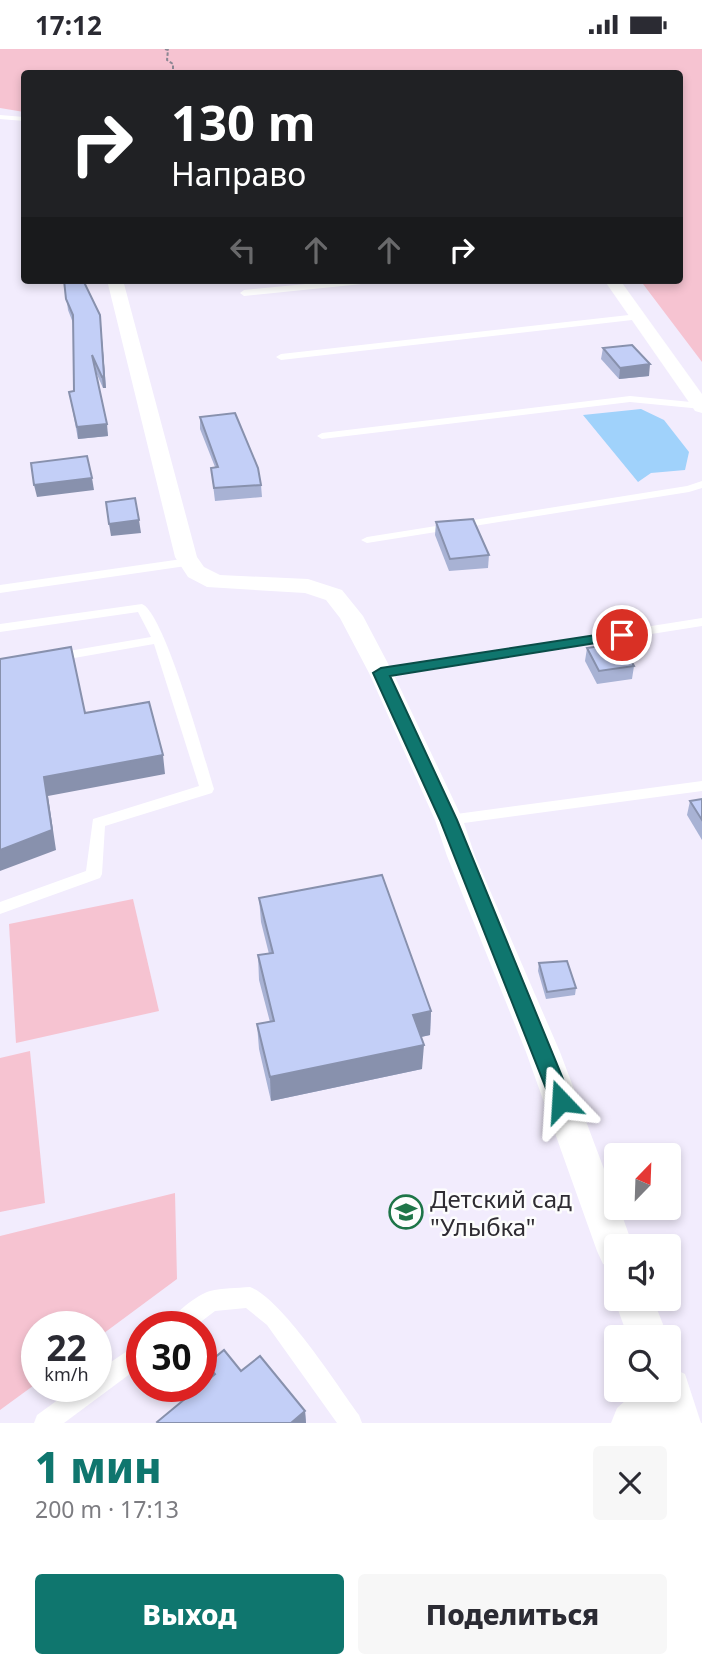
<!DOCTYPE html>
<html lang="ru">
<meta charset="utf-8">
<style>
body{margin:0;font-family:"Noto Sans",sans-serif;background:#f7f7f7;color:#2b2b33;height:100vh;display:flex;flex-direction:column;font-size:26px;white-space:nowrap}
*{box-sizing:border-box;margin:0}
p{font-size:23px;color:#7c7c81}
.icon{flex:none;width:38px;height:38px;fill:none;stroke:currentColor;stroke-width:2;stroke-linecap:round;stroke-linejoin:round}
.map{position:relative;height:1374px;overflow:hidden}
.details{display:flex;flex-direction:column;background:#fff;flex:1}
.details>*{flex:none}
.guide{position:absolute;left:21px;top:21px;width:662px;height:214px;border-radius:7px;box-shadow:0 4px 10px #0003;background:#202124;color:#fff;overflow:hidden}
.needle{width:46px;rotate:23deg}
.buttons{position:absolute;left:604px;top:1094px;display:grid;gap:14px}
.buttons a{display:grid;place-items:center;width:77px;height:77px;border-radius:7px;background:#fff;box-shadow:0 4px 10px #0003;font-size:35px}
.speed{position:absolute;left:21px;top:1262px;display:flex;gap:14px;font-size:35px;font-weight:700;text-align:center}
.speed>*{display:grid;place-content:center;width:91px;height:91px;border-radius:50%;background:#fff;box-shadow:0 4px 10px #0003;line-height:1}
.speed small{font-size:18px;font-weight:400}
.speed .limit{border:10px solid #d22;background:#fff;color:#111}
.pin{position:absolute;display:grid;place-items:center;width:60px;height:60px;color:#fff;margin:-30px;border:4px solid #fff;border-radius:50%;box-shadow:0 2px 7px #0007}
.me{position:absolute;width:77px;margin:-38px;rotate:340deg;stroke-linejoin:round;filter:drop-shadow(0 0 5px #0008)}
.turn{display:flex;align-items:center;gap:24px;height:147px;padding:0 35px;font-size:32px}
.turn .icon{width:91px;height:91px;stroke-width:2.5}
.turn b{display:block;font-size:49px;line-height:60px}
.lanes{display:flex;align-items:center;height:66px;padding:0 35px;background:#0003;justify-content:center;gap:35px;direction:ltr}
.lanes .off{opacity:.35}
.round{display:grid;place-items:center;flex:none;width:74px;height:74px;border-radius:7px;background:#f7f7f7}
.summary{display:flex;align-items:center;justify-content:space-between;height:119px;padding:0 35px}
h1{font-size:42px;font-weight:800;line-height:52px;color:#0f766e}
.cta{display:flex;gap:14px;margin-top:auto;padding:14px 35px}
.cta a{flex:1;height:80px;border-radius:7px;background:#0f766e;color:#fff;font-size:28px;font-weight:800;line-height:80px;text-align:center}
.cta a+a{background:#f7f7f7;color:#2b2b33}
.status{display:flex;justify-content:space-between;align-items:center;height:49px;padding:0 35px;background:#fff;direction:ltr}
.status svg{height:19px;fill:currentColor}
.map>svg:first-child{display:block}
.green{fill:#f6c3d1}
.water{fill:#a0d2fb}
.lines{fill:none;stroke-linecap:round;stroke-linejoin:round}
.path{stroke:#8c8793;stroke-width:2;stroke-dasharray:3.5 2;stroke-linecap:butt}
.service{fill:#fff;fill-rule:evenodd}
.minor{fill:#fff;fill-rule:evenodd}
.wall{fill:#a8b2d4}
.shaded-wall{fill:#8891ad}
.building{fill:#c3cff7;stroke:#8891ad;stroke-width:2}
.route{fill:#0f766e;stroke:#0a4d48;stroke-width:2}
.labels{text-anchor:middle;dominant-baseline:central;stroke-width:5;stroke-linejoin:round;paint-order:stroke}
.near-poi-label{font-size:24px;fill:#2f2c33;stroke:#fdfdfd;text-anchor:start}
</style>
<div class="status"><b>17:12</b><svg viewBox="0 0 49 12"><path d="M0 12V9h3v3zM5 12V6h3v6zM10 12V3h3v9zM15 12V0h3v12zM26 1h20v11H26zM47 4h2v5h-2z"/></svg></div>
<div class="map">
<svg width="702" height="1374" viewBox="0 0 702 1374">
<rect width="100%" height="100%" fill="#f2ecfd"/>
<g class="green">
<polygon points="0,0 702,0 702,313 640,231 679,231 679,24 24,24 24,63 0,59"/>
<polygon points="133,850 159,962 16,994 9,875"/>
<polygon points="30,1002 45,1154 0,1163 0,1009"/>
<polygon points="175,1144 177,1230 96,1290 96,1278 37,1278 37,1334 0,1361 0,1187"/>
</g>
<polygon class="water" points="641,360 664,371 689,403 685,421 651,424 638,433 583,366"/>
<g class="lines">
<polyline class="path" points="165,0 168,1 167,11 173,15 173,24"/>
<g class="service">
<polygon points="0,66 24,68 24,72 0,70"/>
<polygon points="347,231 376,231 372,234 244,247 240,244 244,241"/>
<polygon points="638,265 642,268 641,270 281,311 276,308 281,305"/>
<polygon points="630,347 701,354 702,360 630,353 322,390 317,387 322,384"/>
<polygon points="702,432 702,439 689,443 367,494 361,491 367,488 687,437"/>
<polygon points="189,509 195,513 193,516 0,544 0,536"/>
<path d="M142 555C164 563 205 711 214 740L212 744 105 777 102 825 100 829 0 865V853L86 822 93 770 199 737 154 595 57 612 50 608 57 604 151 588 138 563 0 583V575Z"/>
<polygon points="702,569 702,577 381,628 374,624 381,620"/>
<polygon points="702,732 702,742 449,776 444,775 441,771 444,767 449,766"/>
<path d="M250 1238C283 1251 336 1335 359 1366L362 1374H337L267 1276 246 1259 215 1262 194 1278H166C170 1267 198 1245 210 1242 222 1239 237 1239 250 1238Z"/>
<polygon points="142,1292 142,1316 64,1374 34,1374 37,1366 77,1337 96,1337 96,1323"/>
</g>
<g class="minor">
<polygon points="107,231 123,231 197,508 204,518 220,526 308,530 342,541 363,567 393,624 463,771 475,807 560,1003 616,1152 616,1158 619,1158 633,1197 616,1197 616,1220 603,1215 597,1202 526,1003 447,807 435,771 369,624 340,569 326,551 305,544 207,538 188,528 175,508"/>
<polygon points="604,231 620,231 702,345 702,364 695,362"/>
<polygon points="616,1246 616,1250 653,1250 668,1288 628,1288 614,1250"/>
<polygon points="668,1317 685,1325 701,1374 611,1374 617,1359 638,1340 668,1340"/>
</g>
</g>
<g class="wall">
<polygon points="64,231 101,277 106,339 103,339 95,321 108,387 78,390 69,343 74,342 73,274 68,261"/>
<polygon points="603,299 649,327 619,330 601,310"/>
<polygon points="200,368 261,436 262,448 215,452 211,419 215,418 200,380"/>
<polygon points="436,473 489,506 488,519 449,522 435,486"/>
<polygon points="587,599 634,617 632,630 597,635 585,612"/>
<polygon points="702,750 702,791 687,766 690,752"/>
<polygon points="259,849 431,962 430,986 421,988 422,1020 271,1052 259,1000 257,975 270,973 259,931 258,906 269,905 261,873"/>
<polygon points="539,914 576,939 575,946 546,950 538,922"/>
<polygon points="207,1315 241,1322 305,1362 306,1374 158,1374 209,1330"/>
</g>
<g class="shaded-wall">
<polygon points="100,266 106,339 103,339 102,328"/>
<polygon points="650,315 649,327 619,330 620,319"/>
<polygon points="107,375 108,387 78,390 77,378"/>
<polygon points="92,429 94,441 37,448 34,436"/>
<polygon points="139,471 141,484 111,487 109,475"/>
<polygon points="163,706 165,725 48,747 56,801 0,822 0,801 44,728"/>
<polygon points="431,962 430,986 412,990 413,966"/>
<polygon points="424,996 422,1020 271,1052 270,1028"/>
<polygon points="305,1362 306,1374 291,1374"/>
</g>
<g class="building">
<polygon points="64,231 83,231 100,266 104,327 102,328 92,306 107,375 77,378 69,343 74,342 73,266 66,250"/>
<polygon points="632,296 650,315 620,319 603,299"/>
<polygon points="235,364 258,419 261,436 214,439 211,419 218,418 200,368"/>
<polygon points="87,407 92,429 34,436 31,414"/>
<polygon points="135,449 139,471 109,475 106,453"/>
<polygon points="473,470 489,506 450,510 436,473"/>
<polygon points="621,594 634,617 599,622 587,599"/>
<polygon points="71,598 85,664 149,653 163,706 44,728 52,781 0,801 0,610"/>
<polygon points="702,750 702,771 690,752"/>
<polygon points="382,826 431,962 413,966 424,996 270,1028 257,975 274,972 258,906 273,904 259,849"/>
<polygon points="567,912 576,939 547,943 539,914"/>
<polygon points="224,1301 241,1322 260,1307 305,1362 291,1374 158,1374 157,1373 215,1325 207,1315"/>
</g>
<polygon class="route" points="622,582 627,583 629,586 627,589 390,627 457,771 572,1052 568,1059 561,1062 554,1059 551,1052 440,771 373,624 381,619"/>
<defs>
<symbol id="school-ring" viewBox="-11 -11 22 22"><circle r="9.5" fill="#fdfdfd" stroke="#1e7548" stroke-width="1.5"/><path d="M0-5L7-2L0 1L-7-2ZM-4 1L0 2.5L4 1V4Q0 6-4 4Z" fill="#1e7548"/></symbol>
</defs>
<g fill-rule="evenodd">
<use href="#school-ring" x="387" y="1144" width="38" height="38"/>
</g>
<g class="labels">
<g class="near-poi-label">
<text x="430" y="1149">Детский сад<tspan x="430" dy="28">"Улыбка"</tspan></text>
</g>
</g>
</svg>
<div class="buttons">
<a><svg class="needle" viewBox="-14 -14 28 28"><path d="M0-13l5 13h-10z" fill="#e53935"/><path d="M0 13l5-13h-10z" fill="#7c7c81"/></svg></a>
<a><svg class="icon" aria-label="sound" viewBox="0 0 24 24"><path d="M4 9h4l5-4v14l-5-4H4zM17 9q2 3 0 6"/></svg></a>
<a><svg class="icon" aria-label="search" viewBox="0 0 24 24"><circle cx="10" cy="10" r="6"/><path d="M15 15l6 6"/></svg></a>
</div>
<div class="speed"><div>22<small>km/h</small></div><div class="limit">30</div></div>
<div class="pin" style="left:622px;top:586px;background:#d93025"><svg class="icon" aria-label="arrive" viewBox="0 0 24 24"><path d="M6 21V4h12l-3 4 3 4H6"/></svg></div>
<svg class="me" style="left:561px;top:1052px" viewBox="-20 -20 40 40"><path d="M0-17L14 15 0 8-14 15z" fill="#0f766e" stroke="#fff" stroke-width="4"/></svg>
<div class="guide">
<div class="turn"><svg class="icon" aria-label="right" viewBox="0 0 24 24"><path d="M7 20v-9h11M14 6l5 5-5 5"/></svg><div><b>130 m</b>Направо</div></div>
<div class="lanes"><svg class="icon off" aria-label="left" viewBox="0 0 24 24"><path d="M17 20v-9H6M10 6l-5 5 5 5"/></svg><svg class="icon off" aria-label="ahead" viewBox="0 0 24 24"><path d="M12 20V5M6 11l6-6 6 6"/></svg><svg class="icon off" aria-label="ahead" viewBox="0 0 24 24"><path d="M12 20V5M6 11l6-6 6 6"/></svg><svg class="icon" aria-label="right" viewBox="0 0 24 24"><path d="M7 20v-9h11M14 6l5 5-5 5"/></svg></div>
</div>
</div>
<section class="details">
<div class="summary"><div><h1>1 мин</h1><p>200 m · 17:13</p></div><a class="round"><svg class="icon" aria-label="close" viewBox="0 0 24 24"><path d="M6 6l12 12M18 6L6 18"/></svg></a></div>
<div class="cta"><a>Выход</a><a>Поделиться</a></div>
</section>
